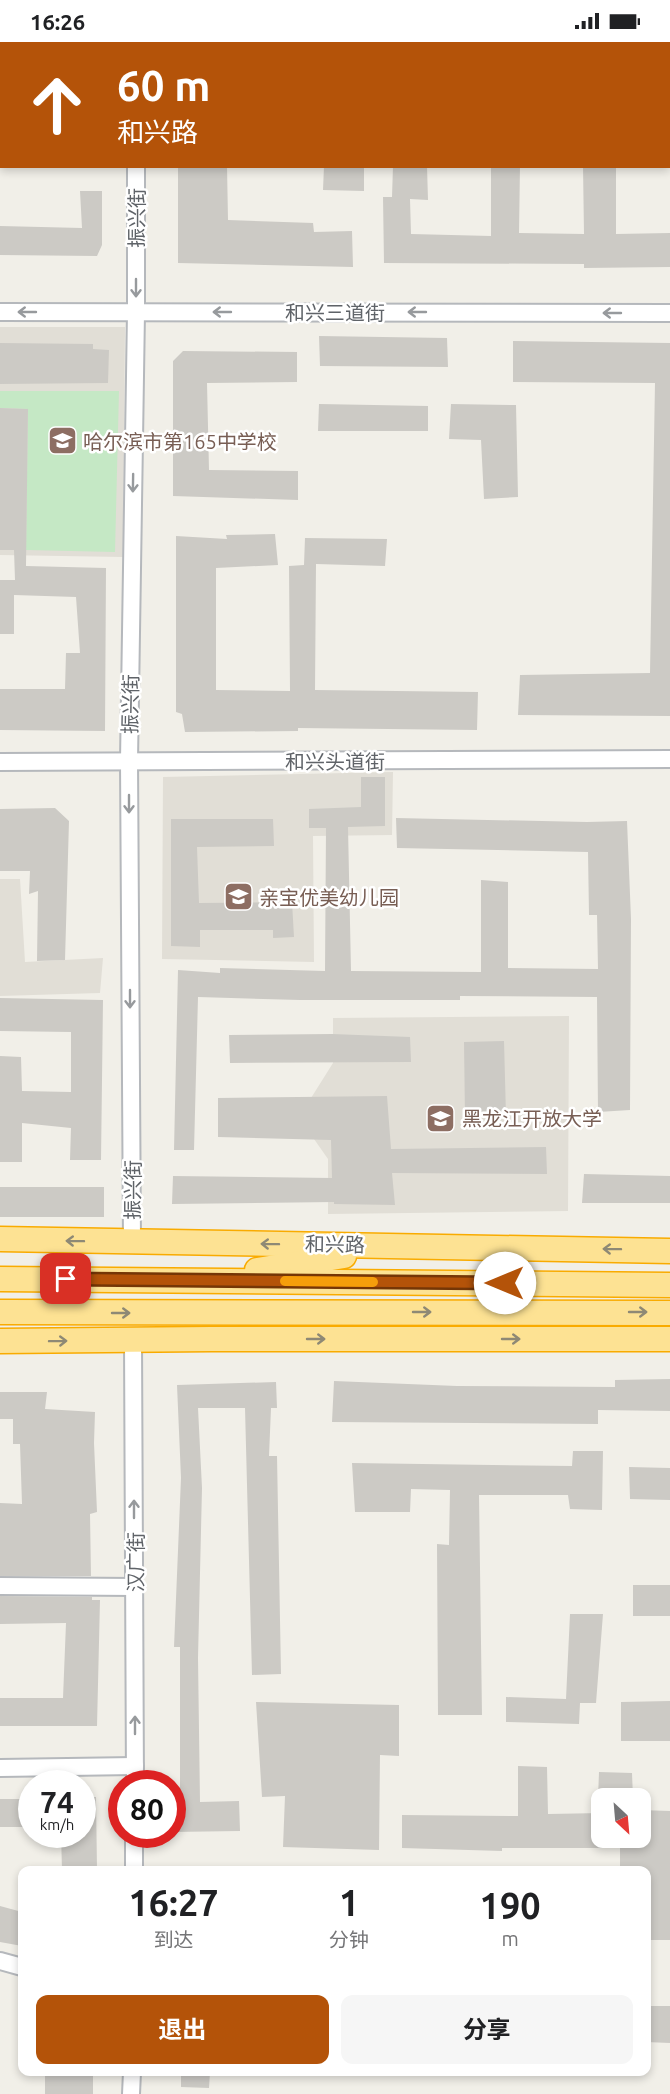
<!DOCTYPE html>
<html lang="zh">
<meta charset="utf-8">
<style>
body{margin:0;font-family:Ubuntu,"Noto Sans SC",sans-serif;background:#f6f6f6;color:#202124;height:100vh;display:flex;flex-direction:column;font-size:22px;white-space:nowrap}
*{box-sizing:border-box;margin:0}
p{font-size:20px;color:#757577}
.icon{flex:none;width:33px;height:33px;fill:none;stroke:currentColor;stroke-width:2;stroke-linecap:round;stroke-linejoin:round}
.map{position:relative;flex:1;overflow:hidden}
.details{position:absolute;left:18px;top:1824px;width:633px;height:210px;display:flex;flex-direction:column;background:#fff;border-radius:12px;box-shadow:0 3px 9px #0003}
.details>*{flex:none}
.top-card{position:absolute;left:0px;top:0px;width:670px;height:126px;box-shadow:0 3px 9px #0003;background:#b45309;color:#fff;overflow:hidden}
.needle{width:39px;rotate:154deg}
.controls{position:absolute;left:591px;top:1746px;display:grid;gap:12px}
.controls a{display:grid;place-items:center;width:60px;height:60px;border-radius:12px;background:#fff;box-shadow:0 3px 9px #0003;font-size:30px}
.speed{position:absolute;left:18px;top:1728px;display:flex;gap:12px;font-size:30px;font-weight:700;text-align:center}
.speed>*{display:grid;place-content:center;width:78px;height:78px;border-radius:50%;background:#fff;box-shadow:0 3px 9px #0003;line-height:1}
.speed small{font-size:15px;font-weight:400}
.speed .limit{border:9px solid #d22;background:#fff;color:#111}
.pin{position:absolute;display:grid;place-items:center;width:51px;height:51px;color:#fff;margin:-26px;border-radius:12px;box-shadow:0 3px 9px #0006}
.me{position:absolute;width:66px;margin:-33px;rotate:270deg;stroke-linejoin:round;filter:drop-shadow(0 0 4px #0008)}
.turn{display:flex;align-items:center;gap:21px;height:126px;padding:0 18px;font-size:27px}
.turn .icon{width:78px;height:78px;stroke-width:2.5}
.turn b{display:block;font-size:42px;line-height:51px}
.eta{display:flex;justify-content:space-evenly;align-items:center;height:102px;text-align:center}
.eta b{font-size:36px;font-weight:700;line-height:42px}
.button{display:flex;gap:12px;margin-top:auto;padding:12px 18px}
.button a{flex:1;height:69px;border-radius:12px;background:#b45309;color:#fff;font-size:24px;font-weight:700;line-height:69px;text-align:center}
.button a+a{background:#f6f6f6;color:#202124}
.status{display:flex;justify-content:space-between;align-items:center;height:42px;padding:0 30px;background:#fff;direction:ltr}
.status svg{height:16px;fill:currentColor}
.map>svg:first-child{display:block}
.education{fill:#e1ded6}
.green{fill:#c5e8c5}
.building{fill:#cccac5}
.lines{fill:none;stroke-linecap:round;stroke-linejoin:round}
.minor-casing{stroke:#b5b8bc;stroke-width:20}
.highway-casing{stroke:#f9ab00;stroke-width:27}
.minor{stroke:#fff;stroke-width:16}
.highway{stroke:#fde293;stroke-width:24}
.oneway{stroke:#979a9d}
.oneway2{stroke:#8e8975}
.route-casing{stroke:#753606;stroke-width:15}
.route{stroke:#b45309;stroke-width:10}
.slow{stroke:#f59e0b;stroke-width:10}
.labels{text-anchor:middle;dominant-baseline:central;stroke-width:5;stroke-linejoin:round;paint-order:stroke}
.street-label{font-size:20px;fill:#5f6368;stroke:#fff}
.education-label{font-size:20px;fill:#785e54;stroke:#fff;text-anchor:start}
</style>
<div class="status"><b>16:26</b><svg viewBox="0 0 49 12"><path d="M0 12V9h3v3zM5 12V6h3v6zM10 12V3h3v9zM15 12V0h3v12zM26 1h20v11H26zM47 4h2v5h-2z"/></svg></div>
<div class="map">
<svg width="670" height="2052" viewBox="0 0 670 2052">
<rect width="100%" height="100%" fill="#f1efe8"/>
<g class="education">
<polygon points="0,285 125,285 123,515 0,513"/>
<polygon points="393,730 392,793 313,794 314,920 162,917 163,735"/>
<polygon points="0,837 20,837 25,920 103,916 100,951 0,954"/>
<polygon points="569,974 568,1169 328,1172 328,1117 314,1097 311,1056 333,1021 333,976"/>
</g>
<polygon class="green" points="0,349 119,349 115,510 26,508 28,367 0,366"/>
<g class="building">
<polygon points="178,124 227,124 228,178 313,181 314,190 352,189 353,225 178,221"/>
<polygon points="324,124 364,124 364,149 323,148"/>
<polygon points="393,124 427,124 428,158 410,157 411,192 491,194 491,124 520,124 519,191 584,192 583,124 616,124 616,192 670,191 670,225 584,226 584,222 384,221 383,155 392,155"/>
<polygon points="80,149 102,149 102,203 97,214 0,213 0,184 82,186"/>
<polygon points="319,294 447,296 448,325 320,324"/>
<polygon points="513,299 670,301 670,674 518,673 520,633 650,631 655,341 513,340"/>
<polygon points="0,301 93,302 93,307 109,308 108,341 0,342"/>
<polygon points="183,309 297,310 297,340 207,341 209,428 298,429 298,458 173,454 173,319"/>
<polygon points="319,362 428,364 428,389 318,389"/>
<polygon points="451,362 516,363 518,455 484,457 481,398 449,397"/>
<polygon points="0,366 28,367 26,524 106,526 105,689 0,688 0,647 65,647 66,611 80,611 76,555 14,553 14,592 0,592 0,538 15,538 14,508 0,508"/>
<polygon points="275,492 278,523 216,526 216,648 290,649 289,524 304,523 305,496 387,497 385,524 316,522 315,648 478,650 477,688 298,686 298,689 185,690 182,672 176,670 176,494 227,497 226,493"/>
<polygon points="361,735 385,735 385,784 348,785 351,929 481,930 481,838 508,840 508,926 598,927 597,873 589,873 588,810 397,806 396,776 587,780 627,779 631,877 630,1068 598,1070 597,955 460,954 460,958 300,958 198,955 194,1108 174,1108 178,928 220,931 220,926 325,929 326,786 309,786 309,767 361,765"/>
<polygon points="55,766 69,779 65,918 37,919 38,849 29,852 30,829 0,829 0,767"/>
<polygon points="171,777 273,777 274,804 197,805 199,861 292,860 294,895 273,896 273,888 200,888 200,905 171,904"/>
<polygon points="0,956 103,958 101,1118 70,1118 71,1086 22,1081 22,1120 0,1120 0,1014 21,1015 22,1049 71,1050 71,990 0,989"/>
<polygon points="332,992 410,995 411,1020 230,1021 229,993"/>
<polygon points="504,999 506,1074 465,1075 464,1000"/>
<polygon points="387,1054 391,1107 546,1105 547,1132 392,1131 395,1163 334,1162 334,1160 172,1162 173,1134 332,1136 331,1098 218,1095 218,1056"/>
<polygon points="584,1132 670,1134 670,1161 582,1161"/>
<rect x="0" y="1145" width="104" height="30"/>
<polygon points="670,1337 670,1369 598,1368 598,1382 332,1380 334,1339 457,1344 615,1345 615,1338"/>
<polygon points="276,1340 277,1366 271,1366 269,1414 277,1414 281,1632 252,1633 245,1366 198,1366 202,1446 198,1616 200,1760 239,1759 240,1789 172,1790 172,1760 180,1760 180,1605 174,1605 181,1436 177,1343"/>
<polygon points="0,1350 47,1350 45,1367 95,1370 94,1401 97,1470 90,1472 91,1534 0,1534 0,1461 22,1462 20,1402 13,1402 13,1377 0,1377"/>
<polygon points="573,1409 603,1409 602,1468 570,1467 568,1453 479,1453 482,1673 438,1673 437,1502 449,1503 450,1448 411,1447 410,1470 355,1470 352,1421 572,1424"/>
<polygon points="629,1425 670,1426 670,1458 630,1457"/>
<rect x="633" y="1543" width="37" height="31"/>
<polygon points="0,1554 92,1555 92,1558 100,1558 97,1684 0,1684 0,1656 63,1656 66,1581 0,1582"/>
<polygon points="570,1572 603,1572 596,1661 580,1661 579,1682 506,1680 506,1655 566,1657"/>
<polygon points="670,1659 670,1699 621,1699 621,1660"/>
<polygon points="256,1660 399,1663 399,1714 380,1713 379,1808 283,1805 285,1754 262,1755"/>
<polygon points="518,1724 547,1725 548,1772 602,1771 602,1806 502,1806 502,1809 402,1806 402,1773 518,1774"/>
<polygon points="599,1730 632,1731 633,1756 598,1756"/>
<polygon points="82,1755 96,1755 97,1828 62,1828 61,1792 82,1792"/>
<rect x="0" y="1757" width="32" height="28"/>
<polygon points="640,1768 670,1769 670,1898 646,1898 646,1828 620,1828 620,1796 640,1796"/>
<polygon points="0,1864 22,1870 22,1904 0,1900"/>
<polygon points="646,1964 670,1964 670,2001 646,2000"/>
<rect x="45" y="2030" width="48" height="22"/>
<polygon points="181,2030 210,2030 209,2046 181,2045"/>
</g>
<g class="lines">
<defs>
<g id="minor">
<polyline points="135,0 135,2"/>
<polyline points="0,270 670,271"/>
<polyline points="0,720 670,717"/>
<polyline points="132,1200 129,719 136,270 136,124"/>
<polyline points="133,1298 135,1742"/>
<polyline points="0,1544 135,1545"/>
<polyline points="0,1726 135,1724"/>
<polyline points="134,1828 134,1792"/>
<polyline points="0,1919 22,1925"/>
<polyline points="131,2052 132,2030"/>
</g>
<g id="highway">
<polyline points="0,1197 670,1209"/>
<polyline points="257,1228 344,1214"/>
<polyline points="0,1237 670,1243"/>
<polyline points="0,1270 670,1271"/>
<polyline points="0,1299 211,1297 670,1297"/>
</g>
</defs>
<use href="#minor" class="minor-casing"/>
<use href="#highway" class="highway-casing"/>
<use href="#minor" class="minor"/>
<use href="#highway" class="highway"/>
</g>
<defs><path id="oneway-shaft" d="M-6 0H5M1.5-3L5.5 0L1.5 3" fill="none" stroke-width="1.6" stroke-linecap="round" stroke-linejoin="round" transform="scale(1.5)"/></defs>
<g class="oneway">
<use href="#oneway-shaft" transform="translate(136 246) rotate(90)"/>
<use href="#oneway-shaft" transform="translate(27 270) rotate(-180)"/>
<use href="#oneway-shaft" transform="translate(222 270) rotate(-180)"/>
<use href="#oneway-shaft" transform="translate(417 270) rotate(-180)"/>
<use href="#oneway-shaft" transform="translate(612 271) rotate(-180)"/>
<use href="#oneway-shaft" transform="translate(133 441) rotate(91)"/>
<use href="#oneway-shaft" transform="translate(129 762) rotate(90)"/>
<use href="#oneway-shaft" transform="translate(130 957) rotate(90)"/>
<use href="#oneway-shaft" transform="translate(134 1467) rotate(-90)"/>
<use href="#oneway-shaft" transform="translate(135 1683) rotate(-90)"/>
</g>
<g class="oneway2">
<use href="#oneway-shaft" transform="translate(75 1199) rotate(-179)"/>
<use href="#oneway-shaft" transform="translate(270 1202) rotate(-179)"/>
<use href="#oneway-shaft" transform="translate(612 1207) rotate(-179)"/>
<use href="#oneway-shaft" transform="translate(422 1270)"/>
<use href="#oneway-shaft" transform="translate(638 1270)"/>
<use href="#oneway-shaft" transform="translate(121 1271)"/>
<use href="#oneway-shaft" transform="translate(316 1297)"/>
<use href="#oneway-shaft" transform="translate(511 1297)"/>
<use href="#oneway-shaft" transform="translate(58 1299) rotate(-1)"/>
</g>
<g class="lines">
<defs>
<polyline id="route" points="66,1237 505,1241"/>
</defs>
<use href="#route" class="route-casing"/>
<use href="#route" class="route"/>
<polyline class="slow" points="285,1239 373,1240"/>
</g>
<defs>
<symbol id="school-square" viewBox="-11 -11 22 22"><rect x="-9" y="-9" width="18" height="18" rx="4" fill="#8d6e63" stroke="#fff"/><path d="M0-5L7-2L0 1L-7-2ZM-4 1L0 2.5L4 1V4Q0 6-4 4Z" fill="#fff"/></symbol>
<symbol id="university-square" viewBox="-11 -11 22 22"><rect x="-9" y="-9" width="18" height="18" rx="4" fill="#8d6e63" stroke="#fff"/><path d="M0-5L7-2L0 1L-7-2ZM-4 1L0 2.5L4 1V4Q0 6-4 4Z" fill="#fff"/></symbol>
</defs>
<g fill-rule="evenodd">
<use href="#school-square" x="46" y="382" width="33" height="33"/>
<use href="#school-square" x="222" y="838" width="33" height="33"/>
<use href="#university-square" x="424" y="1060" width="33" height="33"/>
</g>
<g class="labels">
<g class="street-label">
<text transform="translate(136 176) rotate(-90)">振兴街</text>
<text x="335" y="270">和兴三道街</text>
<text transform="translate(130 662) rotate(-89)">振兴街</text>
<text x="335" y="719">和兴头道街</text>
<text transform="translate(132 1148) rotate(-90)">振兴街</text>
<text transform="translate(335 1202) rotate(1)">和兴路</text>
<text transform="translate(135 1520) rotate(-90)">汉广街</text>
</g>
<g class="education-label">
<text x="83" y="399">哈尔滨市第165中学校</text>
<text x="259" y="855">亲宝优美幼儿园</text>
<text x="462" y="1076">黑龙江开放大学</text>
</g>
</g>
</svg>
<div class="controls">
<a><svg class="needle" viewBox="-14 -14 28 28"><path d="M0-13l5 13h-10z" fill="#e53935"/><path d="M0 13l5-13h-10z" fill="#757577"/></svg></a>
</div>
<div class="speed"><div>74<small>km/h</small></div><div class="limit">80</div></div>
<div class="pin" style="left:66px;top:1237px;background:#d93025"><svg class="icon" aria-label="arrive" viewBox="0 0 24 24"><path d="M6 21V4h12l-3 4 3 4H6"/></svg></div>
<svg class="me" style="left:505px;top:1241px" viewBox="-20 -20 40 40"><circle r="19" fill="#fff"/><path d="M0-13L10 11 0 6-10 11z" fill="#b45309"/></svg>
<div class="top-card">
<div class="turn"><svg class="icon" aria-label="ahead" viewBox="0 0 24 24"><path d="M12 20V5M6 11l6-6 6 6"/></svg><div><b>60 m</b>和兴路</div></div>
</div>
<section class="details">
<div class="eta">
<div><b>16:27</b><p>到达</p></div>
<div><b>1</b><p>分钟</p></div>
<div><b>190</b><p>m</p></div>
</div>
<div class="button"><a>退出</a><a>分享</a></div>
</section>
</div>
